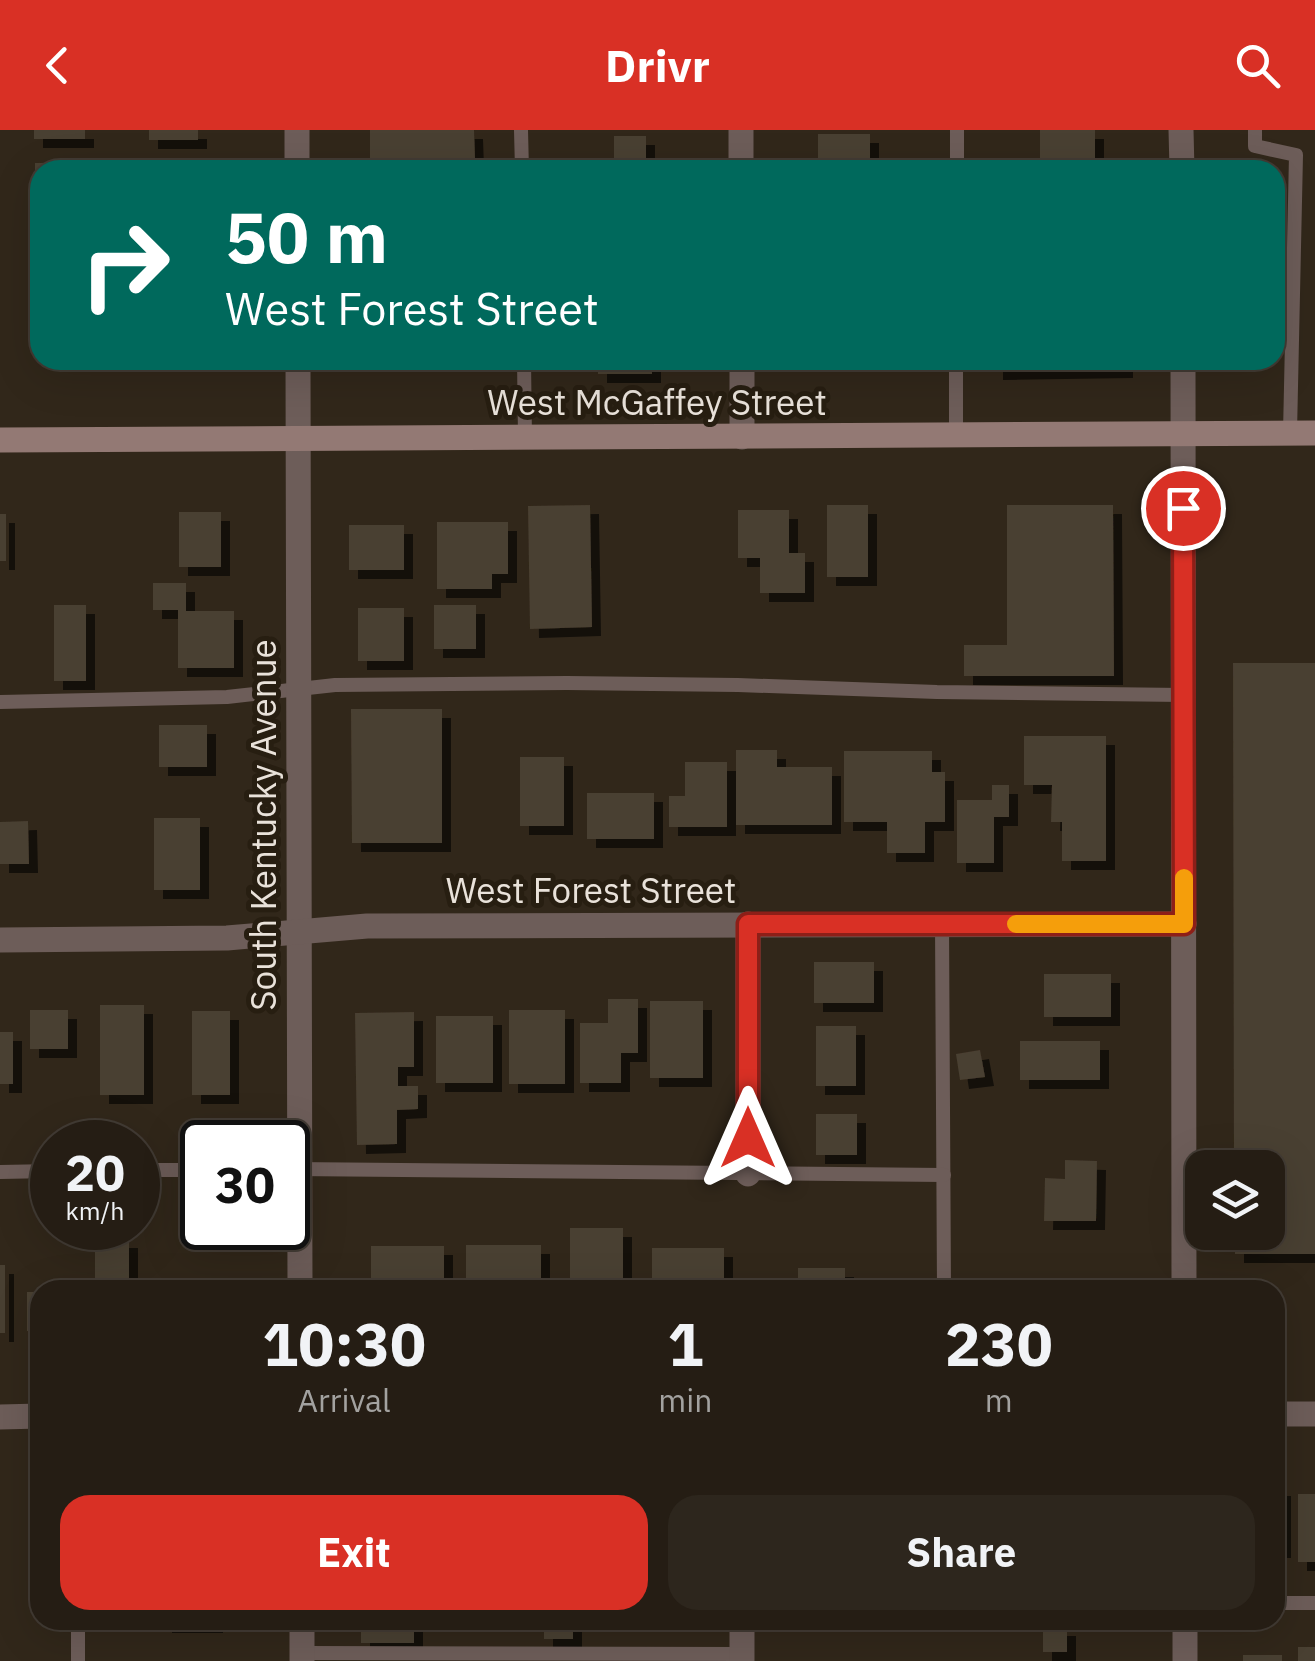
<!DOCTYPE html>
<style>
body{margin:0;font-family:"IBM Plex Sans",sans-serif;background:#2d261d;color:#f1f3f6;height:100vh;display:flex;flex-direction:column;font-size:38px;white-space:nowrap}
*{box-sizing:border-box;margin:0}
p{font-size:32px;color:#a3a2a0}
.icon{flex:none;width:55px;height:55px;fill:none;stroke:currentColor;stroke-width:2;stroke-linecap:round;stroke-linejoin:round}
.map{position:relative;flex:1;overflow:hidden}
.drawer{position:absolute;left:30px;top:1150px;width:1255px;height:350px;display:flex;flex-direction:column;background:#251d14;border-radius:30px;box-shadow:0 10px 40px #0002,0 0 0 2px #423b34}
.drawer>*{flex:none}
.hud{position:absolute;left:30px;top:30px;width:1255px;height:210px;border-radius:30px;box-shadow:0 10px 40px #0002,0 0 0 2px #423b34;background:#00695c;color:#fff;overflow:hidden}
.buttons{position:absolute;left:1185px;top:1020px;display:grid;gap:20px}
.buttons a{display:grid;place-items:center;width:100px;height:100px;border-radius:20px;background:#251d14;box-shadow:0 10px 40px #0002,0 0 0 2px #423b34;font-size:50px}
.speed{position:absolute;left:30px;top:990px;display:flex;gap:20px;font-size:50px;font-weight:700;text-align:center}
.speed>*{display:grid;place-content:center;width:130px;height:130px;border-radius:50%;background:#251d14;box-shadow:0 10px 40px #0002,0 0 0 2px #423b34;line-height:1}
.speed small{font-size:25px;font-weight:400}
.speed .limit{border:5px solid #111;border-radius:15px;background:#fff;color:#111}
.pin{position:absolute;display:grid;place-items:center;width:85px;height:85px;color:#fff;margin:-42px;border:5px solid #fff;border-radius:50%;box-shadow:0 2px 10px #0007}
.me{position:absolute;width:110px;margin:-55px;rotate:0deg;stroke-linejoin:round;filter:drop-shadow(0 0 8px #0008)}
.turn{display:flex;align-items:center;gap:35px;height:210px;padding:0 30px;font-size:45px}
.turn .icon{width:130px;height:130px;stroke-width:2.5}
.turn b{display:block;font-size:70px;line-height:85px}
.eta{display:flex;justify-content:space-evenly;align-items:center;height:170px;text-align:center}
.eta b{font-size:60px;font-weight:700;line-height:70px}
.action{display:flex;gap:20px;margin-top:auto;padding:20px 30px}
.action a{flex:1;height:115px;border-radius:30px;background:#d93025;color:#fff;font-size:40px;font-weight:700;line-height:115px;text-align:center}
.action a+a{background:#2d261d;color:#f1f3f6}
header{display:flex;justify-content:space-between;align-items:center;height:130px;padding:0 30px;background:#d93025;color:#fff;font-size:45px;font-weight:700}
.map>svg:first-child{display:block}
.building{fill:#493f31;filter:url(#shadow)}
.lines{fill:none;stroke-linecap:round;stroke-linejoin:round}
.lane{stroke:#6d5d59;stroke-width:14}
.street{stroke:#6d5d59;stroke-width:25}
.secondary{stroke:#937974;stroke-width:25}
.route-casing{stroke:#8d1f18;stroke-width:25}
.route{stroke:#d93025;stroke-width:18}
.slow{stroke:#f59e0b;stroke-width:18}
.labels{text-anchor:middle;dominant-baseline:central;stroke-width:10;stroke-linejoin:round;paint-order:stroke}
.street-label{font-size:35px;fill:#e9e2da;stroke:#271e11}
</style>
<header><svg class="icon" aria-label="back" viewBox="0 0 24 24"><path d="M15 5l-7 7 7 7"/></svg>Drivr<svg class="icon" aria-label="search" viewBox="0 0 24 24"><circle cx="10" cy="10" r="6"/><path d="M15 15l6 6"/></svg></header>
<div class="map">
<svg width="1315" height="1531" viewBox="0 0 1315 1531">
<defs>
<filter id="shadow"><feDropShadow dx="9" dy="9" stdDeviation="0" flood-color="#0009"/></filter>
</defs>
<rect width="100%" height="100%" fill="#31271a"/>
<g class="building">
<rect x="34" y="0" width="51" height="9"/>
<rect x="149" y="0" width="49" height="10"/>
<polygon points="370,0 474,0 475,28 416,28 416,40 370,40"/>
<rect x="1040" y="0" width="55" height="30"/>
<rect x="818" y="4" width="52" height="36"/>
<rect x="614" y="6" width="32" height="34"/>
<polygon points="219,31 219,40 130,40 130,32"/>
<polygon points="124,32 124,40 40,40 40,77 35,77 35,33"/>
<rect x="598" y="230" width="54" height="14"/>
<polygon points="994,230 1124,230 1124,239 994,241"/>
<polygon points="590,375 592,497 530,499 528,376"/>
<rect x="827" y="375" width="41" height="72"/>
<polygon points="1007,375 1113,375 1114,546 964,546 964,515 1007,515"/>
<polygon points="738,380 789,380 789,423 805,423 805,463 760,463 760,428 738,428"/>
<rect x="179" y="382" width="42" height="55"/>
<rect x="0" y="384" width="6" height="47"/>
<polygon points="437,392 508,392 508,444 492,444 492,459 437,459"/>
<rect x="349" y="395" width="55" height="45"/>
<polygon points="153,453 186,453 186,481 234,481 234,538 178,538 178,480 153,480"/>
<rect x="54" y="475" width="32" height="76"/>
<rect x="434" y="475" width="42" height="44"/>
<rect x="358" y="478" width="46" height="53"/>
<polygon points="1233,533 1315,533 1315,1124 1235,1124 1235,1102 1268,1102 1268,1038 1234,1038"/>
<polygon points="351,579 442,579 442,713 352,713"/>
<rect x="159" y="595" width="48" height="42"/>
<polygon points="1024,606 1106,606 1106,731 1062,731 1062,692 1051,692 1052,655 1024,655"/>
<polygon points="736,620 777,620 777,637 832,637 832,695 736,695"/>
<polygon points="844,621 932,621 932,642 945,642 945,692 925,692 925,723 887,723 887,692 844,692"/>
<rect x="520" y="627" width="44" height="69"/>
<polygon points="685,632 727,632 727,697 669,697 669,666 685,666"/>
<polygon points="992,655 1009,655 1009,687 994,687 994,733 957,733 957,670 992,670"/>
<rect x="587" y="663" width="67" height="46"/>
<rect x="154" y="688" width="46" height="72"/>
<polygon points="28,691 29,734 0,734 0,692"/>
<rect x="814" y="832" width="60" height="41"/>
<rect x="1044" y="844" width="67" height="43"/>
<polygon points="608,869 638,869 638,923 621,923 621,953 580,953 580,893 608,893"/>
<rect x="650" y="871" width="53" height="77"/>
<rect x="100" y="875" width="44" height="90"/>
<rect x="30" y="880" width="38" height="39"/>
<rect x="509" y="880" width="56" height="74"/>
<rect x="192" y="881" width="38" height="84"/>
<polygon points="414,882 414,937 398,937 398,956 418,956 418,979 397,980 397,1014 357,1015 355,883"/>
<rect x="436" y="886" width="57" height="67"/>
<rect x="816" y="896" width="40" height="60"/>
<rect x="0" y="902" width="13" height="52"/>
<rect x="1020" y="911" width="80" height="39"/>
<polygon points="980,920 985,947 960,950 956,924"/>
<rect x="816" y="984" width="41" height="41"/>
<polygon points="1065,1030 1097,1031 1096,1091 1044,1091 1045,1048 1065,1049"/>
<rect x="570" y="1098" width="53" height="62"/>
<polygon points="95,1109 129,1109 129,1156 141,1156 141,1160 95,1160"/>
<rect x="466" y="1115" width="75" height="45"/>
<rect x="371" y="1116" width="73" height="44"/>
<rect x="652" y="1118" width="72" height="42"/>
<rect x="0" y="1135" width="5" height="68"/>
<rect x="798" y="1138" width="47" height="22"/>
<rect x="166" y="1149" width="66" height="11"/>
<rect x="872" y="1156" width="42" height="4"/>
<rect x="27" y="1162" width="13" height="39"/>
<rect x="1275" y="1357" width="7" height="62"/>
<rect x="1298" y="1364" width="17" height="68"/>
<rect x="163" y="1490" width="51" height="4"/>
<rect x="361" y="1490" width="53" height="23"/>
<rect x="544" y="1490" width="29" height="19"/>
<rect x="1043" y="1497" width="24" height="25"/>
<rect x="1298" y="1517" width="17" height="14"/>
<rect x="1243" y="1525" width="39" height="6"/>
</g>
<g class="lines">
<g class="lane">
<polyline points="521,0 522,40"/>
<polyline points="1255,0 1255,16 1296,25 1290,303"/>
<polyline points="957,40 957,0"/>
<polyline points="524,230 525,308"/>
<polyline points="956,305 956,230"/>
<polyline points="0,572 227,567 335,555 567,553 738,555 937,562 1183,565"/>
<polyline points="942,794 944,1160"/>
<polyline points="293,1039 944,1045"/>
<polyline points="138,1040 202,1040"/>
<polyline points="0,1042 52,1041"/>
<polyline points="1275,1473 1315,1473"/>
<polyline points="78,1490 78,1531"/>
<polyline points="302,1523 742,1524"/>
</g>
<g class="street">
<polyline points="297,0 297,40"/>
<polyline points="741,0 741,40"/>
<polyline points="1181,0 1182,40"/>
<polyline points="298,230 300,1160"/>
<polyline points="742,230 742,307"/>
<polyline points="1183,230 1184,1160"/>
<polyline points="748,794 748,1044"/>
<polyline points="0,810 227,808 367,796 1184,794"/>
<polyline points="1275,1284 1315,1284"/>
<polyline points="0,1287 40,1286"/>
<polyline points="302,1490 302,1531"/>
<polyline points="742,1490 742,1531"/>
<polyline points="1185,1490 1185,1531"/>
</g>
<polyline class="secondary" points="0,310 1315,303"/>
</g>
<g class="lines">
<defs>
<polyline id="route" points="748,1008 748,794 1184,794 1183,378"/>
</defs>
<use href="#route" class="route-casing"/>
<use href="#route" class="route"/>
<polyline class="slow" points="1016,794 1184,794 1184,748"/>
</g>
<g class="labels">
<g class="street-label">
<text x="657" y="272">West McGaffey Street</text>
<text transform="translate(263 695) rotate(-90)">South Kentucky Avenue</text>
<text x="591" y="760">West Forest Street</text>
</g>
</g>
</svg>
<div class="buttons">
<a><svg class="icon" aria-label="layers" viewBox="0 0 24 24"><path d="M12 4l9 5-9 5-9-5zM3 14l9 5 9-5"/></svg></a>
</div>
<div class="speed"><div>20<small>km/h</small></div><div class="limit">30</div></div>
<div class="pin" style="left:1183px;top:378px;background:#d93025"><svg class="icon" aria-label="arrive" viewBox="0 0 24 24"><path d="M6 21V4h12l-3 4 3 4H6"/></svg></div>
<svg class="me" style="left:748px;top:1008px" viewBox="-20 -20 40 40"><path d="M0-17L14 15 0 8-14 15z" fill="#d93025" stroke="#fff" stroke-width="4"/></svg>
<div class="hud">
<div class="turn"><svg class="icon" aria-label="right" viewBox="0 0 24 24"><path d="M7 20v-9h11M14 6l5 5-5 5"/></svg><div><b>50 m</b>West Forest Street</div></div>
</div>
<section class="drawer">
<div class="eta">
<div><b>10:30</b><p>Arrival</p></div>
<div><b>1</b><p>min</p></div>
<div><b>230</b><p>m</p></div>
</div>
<div class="action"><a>Exit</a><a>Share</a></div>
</section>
</div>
